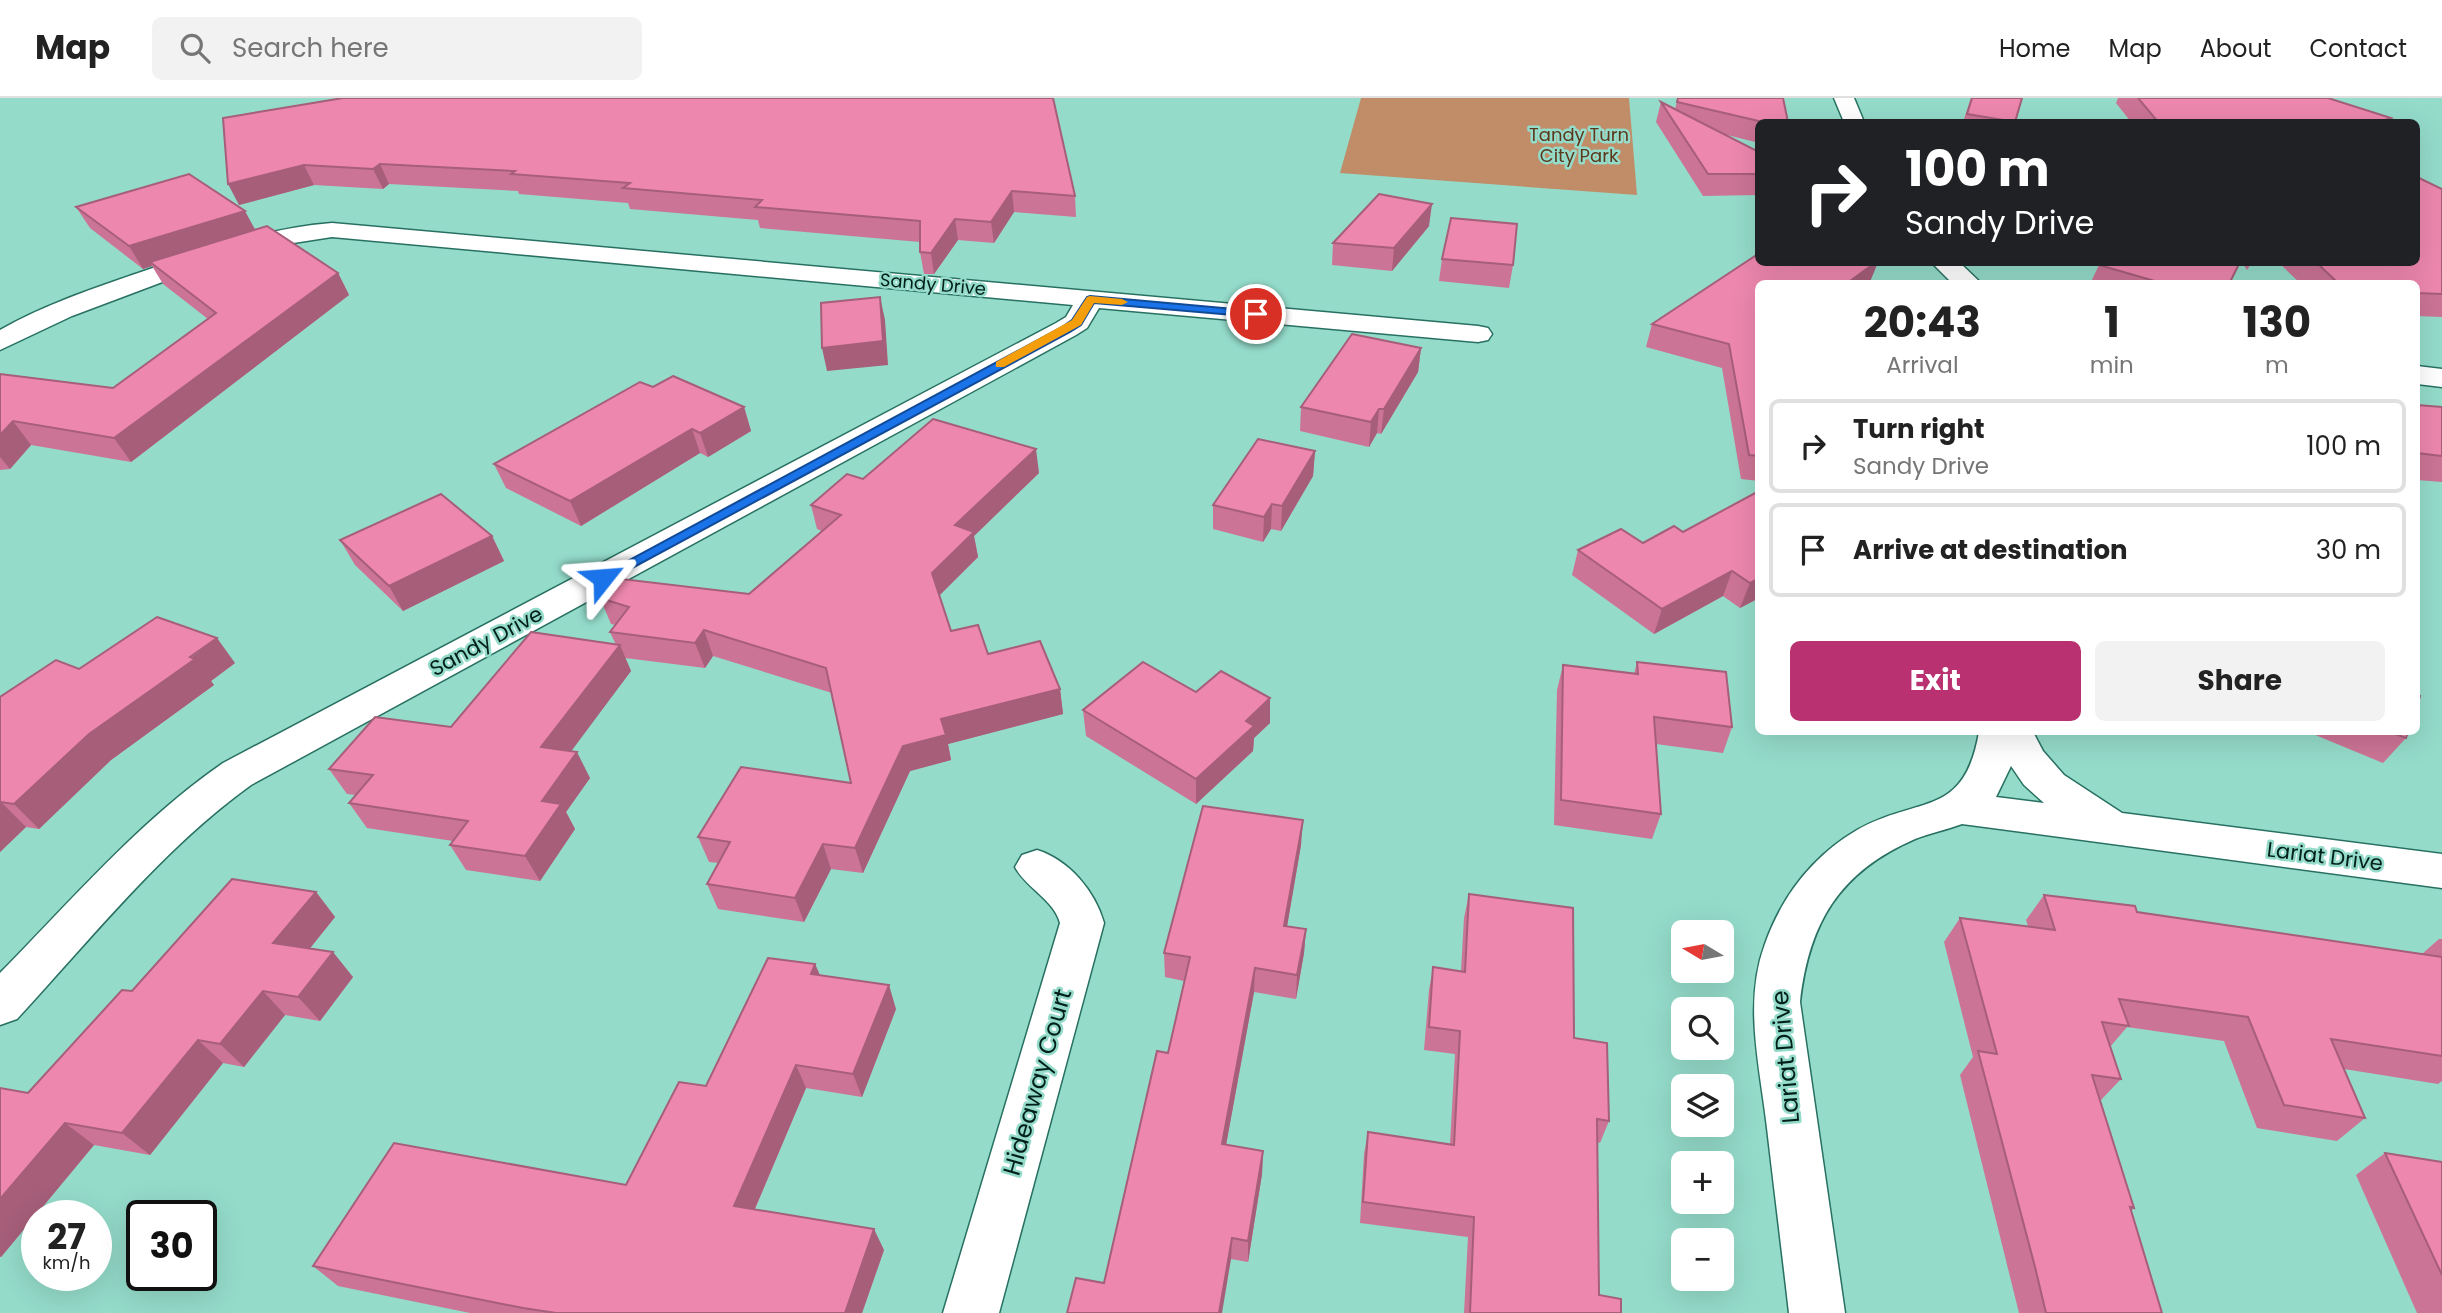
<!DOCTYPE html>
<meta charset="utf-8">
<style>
body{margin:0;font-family:Poppins,sans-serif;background:#f2f2f2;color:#222;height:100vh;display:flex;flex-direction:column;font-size:26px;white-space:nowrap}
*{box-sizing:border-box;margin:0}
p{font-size:23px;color:#767676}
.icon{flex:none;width:38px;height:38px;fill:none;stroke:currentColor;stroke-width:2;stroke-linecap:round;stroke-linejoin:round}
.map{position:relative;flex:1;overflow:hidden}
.side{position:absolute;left:1755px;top:182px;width:665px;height:455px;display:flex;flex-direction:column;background:#fff;border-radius:10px;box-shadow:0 7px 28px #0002}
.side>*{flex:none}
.top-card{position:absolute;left:1755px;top:21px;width:665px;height:147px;border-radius:10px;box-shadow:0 7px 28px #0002;background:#202124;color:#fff;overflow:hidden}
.needle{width:46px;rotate:280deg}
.buttons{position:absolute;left:1671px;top:822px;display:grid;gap:14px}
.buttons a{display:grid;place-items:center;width:63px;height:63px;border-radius:10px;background:#fff;box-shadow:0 7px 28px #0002;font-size:35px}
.speed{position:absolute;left:21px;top:1102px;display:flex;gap:14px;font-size:35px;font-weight:700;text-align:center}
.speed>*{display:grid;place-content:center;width:91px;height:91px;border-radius:50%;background:#fff;box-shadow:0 7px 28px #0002;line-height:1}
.speed small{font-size:18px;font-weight:400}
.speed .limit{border:4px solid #111;border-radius:10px;background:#fff;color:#111}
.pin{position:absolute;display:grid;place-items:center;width:60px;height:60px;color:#fff;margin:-30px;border:4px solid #fff;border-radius:50%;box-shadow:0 2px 7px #0007}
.me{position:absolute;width:77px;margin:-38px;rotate:62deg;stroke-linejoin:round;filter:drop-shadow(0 0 5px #0008)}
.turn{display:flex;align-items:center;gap:24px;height:147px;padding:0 35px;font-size:32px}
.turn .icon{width:91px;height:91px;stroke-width:2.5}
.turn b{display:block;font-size:49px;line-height:60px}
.eta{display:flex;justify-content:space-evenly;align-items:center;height:119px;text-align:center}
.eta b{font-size:42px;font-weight:700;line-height:49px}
.action{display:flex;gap:14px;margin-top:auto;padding:14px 35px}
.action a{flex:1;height:80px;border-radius:10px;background:#b93170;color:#fff;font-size:28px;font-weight:700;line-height:80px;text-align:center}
.action a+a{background:#f2f2f2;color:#222}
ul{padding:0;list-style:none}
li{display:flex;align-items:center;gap:21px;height:94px;margin:0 14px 10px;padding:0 21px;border:4px solid #e0e0e0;border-radius:10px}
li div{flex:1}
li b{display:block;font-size:26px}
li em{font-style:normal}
header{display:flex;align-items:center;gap:42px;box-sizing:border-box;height:98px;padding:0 35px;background:#fff;border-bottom:2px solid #e0e0e0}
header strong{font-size:33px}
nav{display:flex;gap:38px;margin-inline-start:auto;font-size:24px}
.search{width:490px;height:63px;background:#f2f2f2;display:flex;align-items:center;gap:18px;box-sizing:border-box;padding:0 24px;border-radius:10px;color:#767676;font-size:26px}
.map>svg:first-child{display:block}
.green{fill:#c08d68}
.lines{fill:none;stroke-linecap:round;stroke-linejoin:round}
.minor-casing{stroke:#287162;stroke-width:3}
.minor{fill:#fff;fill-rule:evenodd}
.wall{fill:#cc7495}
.shaded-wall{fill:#a65e79}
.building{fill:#ed87ad;stroke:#a65e79;stroke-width:2}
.route{fill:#1a73e8;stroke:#114b97;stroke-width:2}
.slow{fill:#f59e0b}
.labels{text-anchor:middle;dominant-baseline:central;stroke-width:5;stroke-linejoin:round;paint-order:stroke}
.far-park-label{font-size:18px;fill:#5b371c;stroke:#94dbca}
.far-street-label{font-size:18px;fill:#02201a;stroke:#94dbca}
.street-label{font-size:21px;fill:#02201a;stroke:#94dbca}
.near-street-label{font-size:24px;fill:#02201a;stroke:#94dbca}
</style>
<header>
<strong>Map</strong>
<div class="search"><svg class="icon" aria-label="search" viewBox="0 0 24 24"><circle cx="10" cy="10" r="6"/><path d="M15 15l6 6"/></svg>Search here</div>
<nav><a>Home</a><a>Map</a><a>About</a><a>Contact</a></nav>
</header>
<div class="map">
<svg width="2442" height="1215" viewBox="0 0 2442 1215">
<rect width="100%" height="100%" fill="#94dbca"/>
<polygon class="green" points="1361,0 1629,0 1637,97 1340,75"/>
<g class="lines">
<defs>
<g id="minor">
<polygon points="1834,0 1854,0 1864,24 1844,24"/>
<path d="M332 125 1478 228 1488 230 1492 236 1488 242 1478 244 1099 210 1087 230 1076 237 251 687C162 751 91 841 17 921L0 927V875C71 803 139 723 223 665L1056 225 1066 219 1073 207 332 139 274 148 181 177 72 218 0 252V232C45 206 95 190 144 173 206 152 267 130 332 125Z"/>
<polygon points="1931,164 1959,164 1982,186 1953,186"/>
<polygon points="2417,268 2442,271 2442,289 2417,286"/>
<path d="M1979 634H2033L2043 653 2064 677 2122 715 2442 756V790L1962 726C1946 732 1930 735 1915 741 1839 774 1809 825 1800 904L1845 1215H1789C1782 1153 1774 1091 1767 1030 1760 969 1743 905 1765 846 1782 798 1813 758 1857 732 1919 697 1964 721 1979 634ZM2011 668 2024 687 2044 705 1996 699Z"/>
<path d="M1037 752C1069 762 1095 793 1104 825L999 1215H943L1060 825C1054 802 1026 790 1015 769L1022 757Z"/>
</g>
</defs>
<use href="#minor" class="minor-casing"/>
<use href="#minor" class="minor"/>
</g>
<g class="wall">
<polygon points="1678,0 1788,24 1759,24 1759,45 1727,37 1759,54 1759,97 1703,98 1656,24 1661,4 1675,11"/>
<polygon points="1971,0 2022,0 2015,24 1963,24"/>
<polygon points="2118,0 2328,0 2391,20 2388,24 2131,24 2116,5"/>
<polygon points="1054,5 1075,98 1076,119 1014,114 994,145 958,142 934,176 924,176 920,154 920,144 760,130 758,122 630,111 628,105 519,96 518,93 389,86 383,91 314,87 239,107 223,20"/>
<polygon points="2442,91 2442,219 2417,218 2417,186 2301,186 2278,164 2417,164"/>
<polygon points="76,109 255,132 338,175 349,197 131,364 31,347 10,371 0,372 0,276 113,290 208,221 163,186 152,168 143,171 90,130"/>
<polygon points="1429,128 1392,173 1332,167 1333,145"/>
<polygon points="1442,161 1513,167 1509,190 1439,183"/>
<polygon points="1759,164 1878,164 1869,186 1759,186 1759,383 1741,381 1722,270 1646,249 1652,226"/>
<polygon points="2242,164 2252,164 2247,172"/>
<polygon points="2099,167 2229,186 2090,186"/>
<polygon points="1421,250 1418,274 1381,336 1377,335 1369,349 1300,333 1301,309"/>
<polygon points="653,289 744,309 751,333 708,359 700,355 581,428 506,390 494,366"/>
<polygon points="2417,307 2442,309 2442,384 2417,382"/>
<polygon points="1315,353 1313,378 1281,433 1271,431 1263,444 1213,431 1213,407"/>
<polygon points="1039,375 974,438 978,459 939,497 951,533 988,556 1060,591 1063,616 948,646 951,662 910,673 863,775 831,771 804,824 718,811 707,786 719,765 709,764 698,739 851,685 832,595 713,558 705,570 625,560 631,573 570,653 590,680 566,714 575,731 540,783 466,772 450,747 453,743 367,730 349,705 356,697 347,696 329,671 451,629 616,547 610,534 616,527 611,526 600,500 749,496 822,433 817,431 811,407 863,381"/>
<polygon points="1759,396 1759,500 1740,510 1723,498 1654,536 1572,477 1578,452 1643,445 1683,434"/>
<polygon points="492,438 504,463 403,513 355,467 340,442"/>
<polygon points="1637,564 1732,629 1723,655 1656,646 1661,716 1652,741 1554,727 1557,592 1563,567 1634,576"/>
<polygon points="235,565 211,583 214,587 111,662 39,731 26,729 0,754 0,599 79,571"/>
<polygon points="1196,594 1270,625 1254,640 1253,653 1196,706 1086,638 1083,612"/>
<polygon points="2308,634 2408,634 2406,640 2383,665"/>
<polygon points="1301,747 1287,828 1306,831 1304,855 1296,901 1254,894 1226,1047 1263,1053 1262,1076 1248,1164 1231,1161 1104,1185 1168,955 1184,883 1165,879 1164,855"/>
<polygon points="316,794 335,819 310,850 353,879 320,923 285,917 244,969 223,965 150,1057 94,1047 1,1159 0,1159 0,990 28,995 132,893"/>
<polygon points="1469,796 1574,940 1609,1023 1600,1045 1597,1044 1599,1197 1621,1215 1464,1215 1468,1139 1360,1125 1364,1056 1368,1034 1450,1046 1455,956 1424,952 1429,892 1433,869 1461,873 1464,820"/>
<polygon points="2044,797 2137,814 2422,856 2439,841 2442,841 2442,983 2438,986 2344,971 2365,1020 2337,1043 2257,1030 2224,943 2127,929 2110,949 2121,981 2100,1003 2134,1110 2131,1113 2162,1215 2019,1215 1960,977 1973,959 1944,844 1960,820 2028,828 2026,822"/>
<polygon points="815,866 820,877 896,911 862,999 806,990 755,1111 884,1152 862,1215 470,1215 338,1188 313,1168 626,1087 706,988"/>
<polygon points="2385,1055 2442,1064 2442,1215 2417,1215 2356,1077"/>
</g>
<g class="shaded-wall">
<polygon points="380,66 389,86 383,91 373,71"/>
<polygon points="304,67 314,87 239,107 228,86"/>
<polygon points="1012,93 1014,114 994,145 991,124"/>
<polygon points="1432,106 1429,128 1392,173 1394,150"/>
<polygon points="245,113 257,135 150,164 152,168 143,171 129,148"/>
<polygon points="955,121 958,142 934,176 931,155"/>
<polygon points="1876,164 1878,164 1869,186 1846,186"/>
<polygon points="338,175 349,197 131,364 114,340"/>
<polygon points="880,199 885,222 888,267 827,273 822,250"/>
<polygon points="1421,250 1418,274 1381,336 1384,311"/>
<polygon points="744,309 751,333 708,359 700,335"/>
<polygon points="1379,311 1377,335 1369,349 1371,324"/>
<polygon points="13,323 31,347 10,371 0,359 0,337"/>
<polygon points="692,331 700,355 581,428 570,403"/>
<polygon points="1036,351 1039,375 974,438 978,459 937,500 932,475 955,427"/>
<polygon points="1315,353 1313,378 1281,433 1282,408"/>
<polygon points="1272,406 1271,431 1263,444 1264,419"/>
<polygon points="492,438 504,463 403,513 389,488"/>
<polygon points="1732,473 1723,498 1654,536 1662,511"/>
<polygon points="1759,480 1759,500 1740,510 1750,485"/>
<polygon points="704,532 713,558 705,570 695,545"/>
<polygon points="217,540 235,565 211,583 214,587 111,662 39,731 14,706 89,636"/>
<polygon points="620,547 631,573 555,675 541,649"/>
<polygon points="1060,591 1063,616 948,646 951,662 910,673 863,775 855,750 903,648 941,621"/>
<polygon points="1270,600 1270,625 1254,640 1253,653 1196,706 1196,681 1246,623"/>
<polygon points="577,654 590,680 566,714 575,731 540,783 525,758 542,703"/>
<polygon points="1,704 26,729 0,754 0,705"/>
<polygon points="1303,722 1301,747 1283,852 1284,828"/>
<polygon points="823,746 831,771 804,824 795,800"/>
<polygon points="316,794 335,819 295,869 273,845"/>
<polygon points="1306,831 1304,855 1296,901 1297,877"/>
<polygon points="333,854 353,879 320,923 298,899"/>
<polygon points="815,866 825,890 811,876"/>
<polygon points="1255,870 1254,894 1222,1069 1222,1046"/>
<polygon points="889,887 896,911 862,999 853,976"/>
<polygon points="263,893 285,917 244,969 220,946"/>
<polygon points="198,942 223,965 150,1057 122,1035"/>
<polygon points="796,967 806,990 747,1129 734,1108"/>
<polygon points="65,1025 94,1047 1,1159 0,1158 0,1101"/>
<polygon points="1263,1053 1262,1076 1248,1164 1248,1143"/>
<polygon points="874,1131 884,1152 862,1215 845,1215"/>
<polygon points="1232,1140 1231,1161 1222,1215 1219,1215"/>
</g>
<g class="building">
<polygon points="343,0 1053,0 1075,98 1012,93 991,124 955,121 931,155 920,154 920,123 755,109 762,102 623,90 630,85 511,76 515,73 380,66 373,71 304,67 228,86 223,20"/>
<polygon points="1678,0 1783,0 1788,24 1763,24 1677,4"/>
<polygon points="1972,0 2022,0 2015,24 1967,16"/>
<polygon points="2138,0 2328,0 2391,20 2379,24 2158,24"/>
<polygon points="1661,4 1759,54 1759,76 1708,76"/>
<polygon points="189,76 245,113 129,148 76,109"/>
<polygon points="2417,79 2442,91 2442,196 2417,195 2417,186 2339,186 2316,164 2417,164"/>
<polygon points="1379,96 1432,106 1394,150 1333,145"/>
<polygon points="1451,120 1517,126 1513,167 1442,161"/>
<polygon points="267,128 338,175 114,340 13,323 0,337 0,276 113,290 216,215 150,164"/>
<polygon points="1755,158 1759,158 1759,164 1876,164 1846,186 1759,186 1759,358 1749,357 1729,246 1652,226"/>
<polygon points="2101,164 2240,164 2229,186 2165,186 2099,167"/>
<polygon points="880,199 883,243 822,250 821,205"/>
<polygon points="1352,236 1421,250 1384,311 1379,311 1371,324 1301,309"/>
<polygon points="673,278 744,309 700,335 692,331 570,403 494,366 640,284 653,289"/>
<polygon points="2417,307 2442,309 2442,358 2417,355"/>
<polygon points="933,321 1036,351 955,427 974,434 932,475 951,533 978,527 988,556 1040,543 1060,591 941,621 946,637 903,648 855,750 823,746 795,800 707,786 730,744 698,739 741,669 851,685 826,570 704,532 695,545 610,534 629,509 600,500 605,479 749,496 841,417 811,407 847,376 863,381"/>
<polygon points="1258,341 1315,353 1282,408 1272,406 1264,419 1213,407"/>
<polygon points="1757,394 1759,396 1759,480 1750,485 1732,473 1662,511 1578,452 1621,431 1643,445 1674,428 1683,434"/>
<polygon points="441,396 492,438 389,488 340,442"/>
<polygon points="157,519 217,540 190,559 195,561 89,636 14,706 1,704 0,705 0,599 56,562 79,571"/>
<polygon points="531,534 620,547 541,649 577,654 542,703 561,706 525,758 450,747 468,723 349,705 373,677 329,671 375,619 451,629"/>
<polygon points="1143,564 1196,594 1221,573 1270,600 1246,623 1254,628 1196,681 1083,612"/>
<polygon points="1637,564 1726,574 1732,629 1654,619 1661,716 1561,702 1563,567 1638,576"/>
<polygon points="2417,597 2420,598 2417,609"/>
<polygon points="2390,634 2408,634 2406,640"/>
<polygon points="1203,708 1303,722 1284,828 1306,831 1297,877 1255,870 1222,1046 1263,1053 1248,1143 1232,1140 1219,1215 1067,1215 1076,1180 1104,1185 1157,953 1168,955 1190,859 1164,855"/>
<polygon points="232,781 316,794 273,845 333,854 298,899 263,893 220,946 198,942 122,1035 65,1025 0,1101 0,990 28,995 122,892 132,893"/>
<polygon points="1469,796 1573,810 1574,940 1607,945 1609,1023 1597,1021 1599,1197 1621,1201 1621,1215 1470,1215 1474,1119 1363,1104 1368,1034 1454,1047 1460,933 1429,929 1433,869 1465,874"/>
<polygon points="2044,797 2135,808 2137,814 2442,859 2442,958 2331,941 2365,1020 2284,1007 2248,919 2119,901 2129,928 2102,924 2121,981 2092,977 2134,1110 2130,1109 2162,1215 2046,1215 2035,1169 1978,953 1997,956 1960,820 2055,832"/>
<polygon points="768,860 815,866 811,876 889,887 853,976 796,967 734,1108 874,1131 845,1215 556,1215 523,1210 313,1168 394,1045 626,1087 679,984 706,988"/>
<polygon points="2385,1055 2442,1064 2442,1177"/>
</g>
<polygon class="route" points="1090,198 1256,213 1262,216 1256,219 1094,205 1081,227 1070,234 608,483 603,485 596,480 1062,229 1072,222 1087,199"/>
<polygon class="slow" points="1090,198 1122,201 1128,204 1122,207 1094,205 1081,227 1004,269 996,269 996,264 1072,222 1087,199"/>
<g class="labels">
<g class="far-park-label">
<text x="1579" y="36">Tandy Turn<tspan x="1579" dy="21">City Park</tspan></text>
</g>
<g class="far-street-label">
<text transform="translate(933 186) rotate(5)">Sandy Drive</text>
</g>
<g class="street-label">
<text transform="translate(486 543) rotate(-28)">Sandy Drive</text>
<text transform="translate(2325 758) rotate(7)">Lariat Drive</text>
</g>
<g class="near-street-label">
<text transform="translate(1785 959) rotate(-95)">Lariat Drive</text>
<text transform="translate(1037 984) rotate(-74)">Hideaway Court</text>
</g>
</g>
</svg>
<div class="buttons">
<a><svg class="needle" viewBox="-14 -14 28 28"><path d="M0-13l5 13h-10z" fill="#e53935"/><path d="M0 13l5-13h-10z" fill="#767676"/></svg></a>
<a><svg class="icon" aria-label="search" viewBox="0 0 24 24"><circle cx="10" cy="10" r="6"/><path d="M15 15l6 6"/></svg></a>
<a><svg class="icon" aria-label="layers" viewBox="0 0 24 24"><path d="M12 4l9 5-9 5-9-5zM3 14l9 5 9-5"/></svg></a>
<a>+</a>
<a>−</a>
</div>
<div class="speed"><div>27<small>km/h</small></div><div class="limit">30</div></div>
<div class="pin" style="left:1256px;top:216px;background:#d93025"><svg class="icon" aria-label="arrive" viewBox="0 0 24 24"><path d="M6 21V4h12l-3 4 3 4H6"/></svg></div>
<svg class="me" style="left:603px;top:480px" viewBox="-20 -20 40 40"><path d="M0-17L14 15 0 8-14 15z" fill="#1a73e8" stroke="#fff" stroke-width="4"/></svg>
<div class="top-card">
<div class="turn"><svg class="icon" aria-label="right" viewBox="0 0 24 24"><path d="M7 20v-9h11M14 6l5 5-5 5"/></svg><div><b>100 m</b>Sandy Drive</div></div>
</div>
<section class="side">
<div class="eta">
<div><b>20:43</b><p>Arrival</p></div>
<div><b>1</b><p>min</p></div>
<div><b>130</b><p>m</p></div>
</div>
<ul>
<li><svg class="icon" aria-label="right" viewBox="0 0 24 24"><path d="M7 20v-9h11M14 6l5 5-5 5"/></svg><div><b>Turn right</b><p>Sandy Drive</p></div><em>100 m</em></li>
<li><svg class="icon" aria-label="arrive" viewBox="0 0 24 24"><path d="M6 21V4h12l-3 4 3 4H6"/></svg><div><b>Arrive at destination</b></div><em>30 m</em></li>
</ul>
<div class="action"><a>Exit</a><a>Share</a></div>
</section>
</div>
